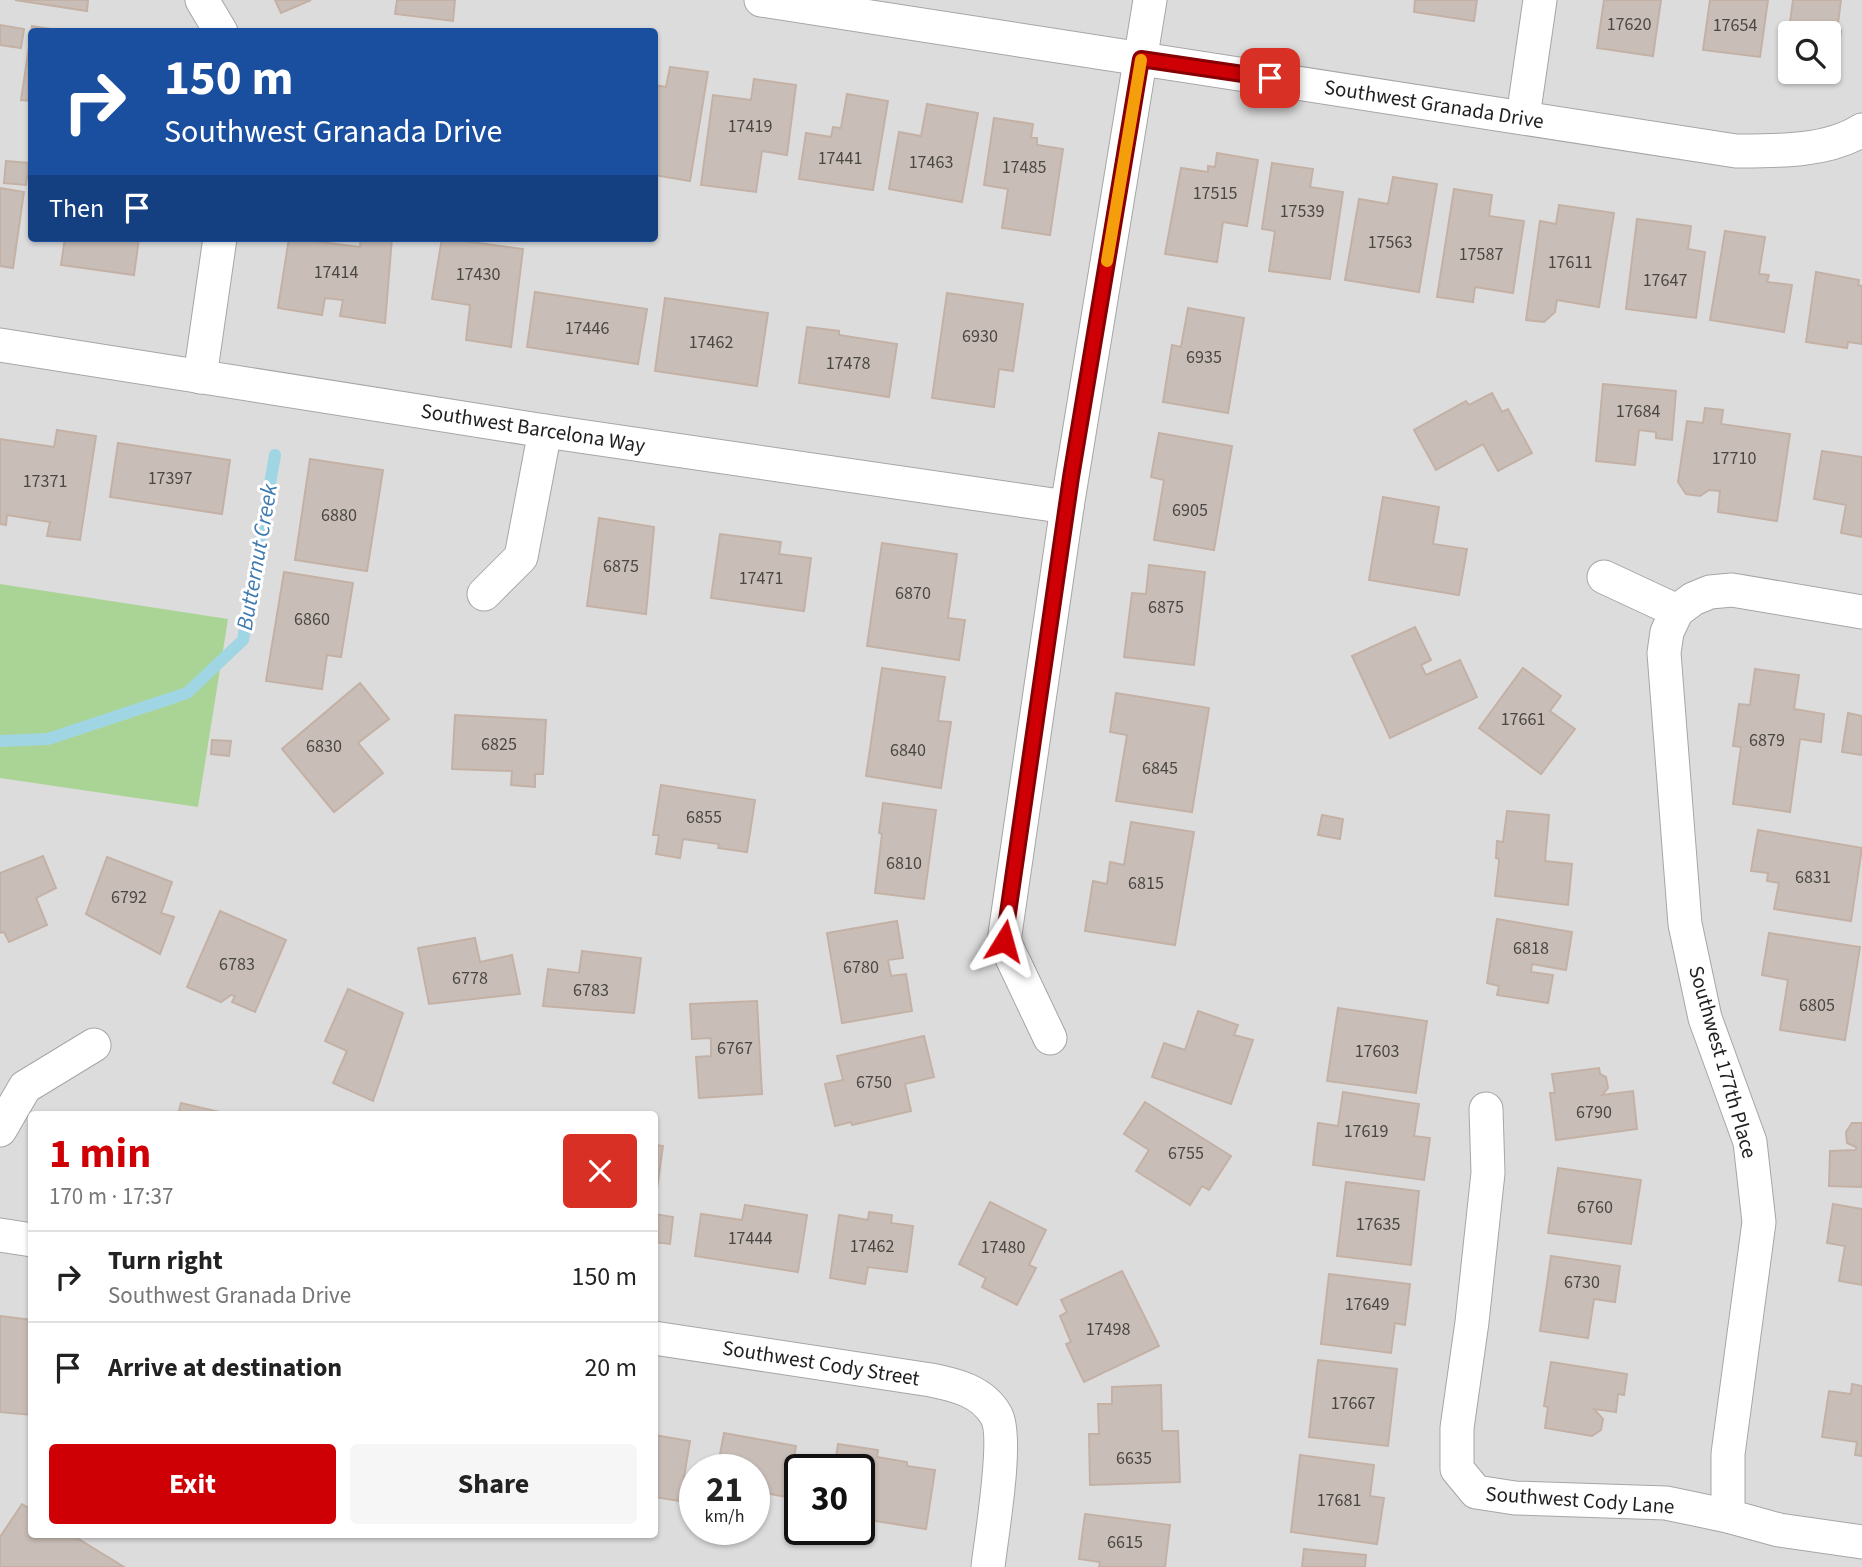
<!DOCTYPE html>
<meta charset="utf-8">
<style>
body{margin:0;font-family:"Source Sans 3",sans-serif;background:#f6f6f6;color:#222;height:100vh;display:flex;flex-direction:column;font-size:26px;white-space:nowrap}
*{box-sizing:border-box;margin:0}
p{font-size:23px;color:#767676}
.icon{flex:none;width:38px;height:38px;fill:none;stroke:currentColor;stroke-width:2;stroke-linecap:round;stroke-linejoin:round}
.map{position:relative;flex:1;overflow:hidden}
.sheet{position:absolute;left:28px;top:1111px;width:630px;height:427px;display:flex;flex-direction:column;background:#fff;border-radius:7px;box-shadow:0 2px 5px #0004}
.sheet>*{flex:none}
.banner{position:absolute;left:28px;top:28px;width:630px;height:214px;border-radius:7px;box-shadow:0 2px 5px #0004;background:#1a4fa0;color:#fff;overflow:hidden}
.tools{position:absolute;left:1778px;top:21px;display:grid;gap:14px}
.tools a{display:grid;place-items:center;width:63px;height:63px;border-radius:7px;background:#fff;box-shadow:0 2px 5px #0004;font-size:35px}
.speed{position:absolute;left:679px;top:1454px;display:flex;gap:14px;font-size:35px;font-weight:700;text-align:center}
.speed>*{display:grid;place-content:center;width:91px;height:91px;border-radius:50%;background:#fff;box-shadow:0 2px 5px #0004;line-height:1}
.speed small{font-size:18px;font-weight:400}
.speed .limit{border:4px solid #111;border-radius:10px;background:#fff;color:#111}
.pin{position:absolute;display:grid;place-items:center;width:60px;height:60px;color:#fff;margin:-30px;border-radius:14px;box-shadow:0 4px 10px #0006}
.me{position:absolute;width:77px;margin:-38px;rotate:8deg;stroke-linejoin:round;filter:drop-shadow(0 0 5px #0008)}
.turn{display:flex;align-items:center;gap:24px;height:147px;padding:0 21px;font-size:32px}
.turn .icon{width:91px;height:91px;stroke-width:2.5}
.turn b{display:block;font-size:49px;line-height:60px}
.then{display:flex;align-items:center;height:66px;padding:0 21px;background:#0003;gap:14px;font-size:26px}
.round{display:grid;place-items:center;flex:none;width:74px;height:74px;border-radius:7px;background:#f6f6f6}
.overview{display:flex;align-items:center;justify-content:space-between;height:119px;padding:0 21px}
h1{font-size:42px;font-weight:700;line-height:52px;color:#ce0006}
.cta{display:flex;gap:14px;margin-top:auto;padding:14px 21px}
.cta a{flex:1;height:80px;border-radius:7px;background:#ce0006;color:#fff;font-size:28px;font-weight:700;line-height:80px;text-align:center}
.cta a+a{background:#f6f6f6;color:#222}
ul{padding:0;list-style:none}
li{display:flex;align-items:center;gap:21px;height:91px;padding:0 21px;border-top:2px solid #e0e0e0}
li div{flex:1}
li b{display:block;font-size:26px}
li em{font-style:normal}
.map>svg:first-child{display:block}
.residential{fill:#dddcdc;fill-rule:evenodd}
.forest{fill:#a9d495}
.lines{fill:none;stroke-linecap:round;stroke-linejoin:round}
.stream{stroke:#a0d6e3;stroke-width:12}
.building{fill:#c9beb7;stroke:#c4b1a5;stroke-width:2}
.street-casing{stroke:#a6a6a6;stroke-width:35}
.street{stroke:#fff;stroke-width:33}
.route-casing{stroke:#860004;stroke-width:18}
.route{stroke:#ce0006;stroke-width:12}
.slow{stroke:#f59e0b;stroke-width:12}
.labels{text-anchor:middle;dominant-baseline:central;stroke-width:6;stroke-linejoin:round;paint-order:stroke}
.number-label{font-size:18px;fill:#4a4745}
.street-label{font-size:21px;fill:#1f1f1f;stroke:#fff}
.water-label{font-size:23px;font-style:italic;fill:#3f7ab0;stroke:#fff}
</style>
<div class="map">
<svg width="1862" height="1567" viewBox="0 0 1862 1567">
<rect width="100%" height="100%" fill="#f1ece4"/>
<path class="residential" d="M0 0H1862V1567H0ZM32 32H654V238H32ZM1790 33H1829V72H1790ZM32 1115H654V1535H32ZM695 1470H754V1530H695ZM800 1470H859V1530H800Z"/>
<polygon class="forest" points="0,584 228,619 198,807 0,778"/>
<g class="lines">
<polyline class="stream" points="0,741 48,739 187,693 243,640 275,455"/>
</g>
<g class="building">
<polygon points="15,0 88,0 87,11"/>
<polygon points="275,0 311,0 281,13"/>
<polygon points="397,0 455,0 453,21 395,14"/>
<polygon points="1415,0 1477,0 1474,21 1414,12"/>
<polygon points="1604,0 1661,0 1653,56 1597,48"/>
<polygon points="1710,0 1768,0 1760,57 1703,50"/>
<polygon points="1793,0 1841,0 1837,31 1841,31 1837,59 1829,58 1829,33 1790,33 1790,53 1786,52"/>
<polygon points="0,25 24,29 21,48 0,45"/>
<polygon points="32,26 69,32 32,32 32,101 21,100"/>
<polygon points="670,67 708,72 690,181 654,175 654,85 666,87"/>
<polygon points="754,79 796,85 787,155 762,151 756,192 701,185 713,95 751,100"/>
<polygon points="847,94 888,101 873,190 799,179 806,133 831,137 833,127 841,128"/>
<polygon points="927,104 978,113 962,202 889,189 899,132 921,136"/>
<polygon points="994,118 1033,124 1031,138 1037,138 1037,145 1063,149 1050,235 1002,228 1008,189 984,185"/>
<polygon points="1217,153 1258,160 1247,226 1223,222 1217,262 1165,254 1181,168 1208,172 1208,166 1215,167"/>
<polygon points="6,161 29,163 26,185 4,183"/>
<polygon points="1272,163 1313,169 1310,187 1343,192 1330,279 1269,271 1275,231 1262,229"/>
<polygon points="1393,177 1437,184 1419,292 1345,280 1359,199 1388,204"/>
<polygon points="0,188 24,192 13,268 0,266"/>
<polygon points="1454,189 1492,195 1489,216 1524,221 1513,293 1475,287 1473,302 1437,297"/>
<polygon points="1559,205 1614,213 1599,307 1557,300 1555,312 1544,322 1526,320 1540,221 1556,224"/>
<polygon points="1637,219 1691,226 1688,249 1705,252 1696,318 1626,309"/>
<polygon points="1725,231 1765,237 1759,274 1769,275 1767,282 1792,285 1784,332 1710,320"/>
<polygon points="65,238 139,238 134,275 61,265"/>
<polygon points="289,238 360,247 361,238 392,238 385,323 340,316 343,300 325,298 322,315 278,308"/>
<polygon points="442,238 523,249 511,347 466,340 470,305 432,299"/>
<polygon points="1816,272 1859,280 1858,285 1862,286 1862,344 1848,342 1847,348 1806,342"/>
<polygon points="535,292 647,309 638,364 527,347"/>
<polygon points="947,293 1023,304 1013,371 999,369 994,407 932,398"/>
<polygon points="665,298 768,313 757,386 655,371"/>
<polygon points="1188,308 1244,318 1228,413 1163,402 1172,345 1181,347"/>
<polygon points="807,327 839,331 839,335 897,344 889,397 799,383"/>
<polygon points="1603,384 1676,391 1672,440 1656,438 1656,432 1639,430 1635,465 1596,461"/>
<polygon points="1492,393 1502,412 1508,409 1532,453 1498,471 1483,444 1436,470 1414,430 1466,401 1469,405"/>
<polygon points="1705,408 1723,410 1721,424 1790,434 1777,521 1718,512 1720,491 1709,490 1700,496 1686,494 1678,482 1687,421 1703,423"/>
<polygon points="57,430 96,436 80,540 47,536 50,522 7,515 6,525 0,524 0,439 54,447"/>
<polygon points="1159,433 1232,446 1214,550 1154,540 1164,480 1151,477"/>
<polygon points="118,443 230,460 222,514 110,497"/>
<polygon points="1822,451 1862,457 1862,537 1841,533 1846,505 1814,499"/>
<polygon points="310,459 383,470 367,571 295,560"/>
<polygon points="1383,497 1439,507 1433,544 1467,549 1459,595 1369,580"/>
<polygon points="599,518 654,527 646,614 587,606"/>
<polygon points="720,534 781,542 779,554 811,558 804,611 711,598"/>
<polygon points="882,543 957,554 948,618 965,620 959,660 867,646"/>
<polygon points="1149,565 1205,572 1194,665 1124,657 1132,593 1146,594"/>
<polygon points="284,572 353,583 341,657 327,655 322,689 266,681"/>
<polygon points="1415,627 1431,660 1421,665 1426,675 1460,660 1477,697 1390,738 1352,656"/>
<polygon points="882,668 945,677 938,721 951,722 941,788 866,776"/>
<polygon points="1523,668 1561,696 1550,711 1575,729 1541,774 1479,728"/>
<polygon points="1755,669 1799,675 1794,709 1824,714 1821,742 1800,739 1790,812 1733,804 1741,747 1733,746 1739,704 1750,705"/>
<polygon points="360,683 389,719 358,743 383,773 334,812 282,749"/>
<polygon points="1116,693 1209,708 1192,812 1116,801 1127,735 1110,732"/>
<polygon points="1848,713 1862,716 1862,755 1842,752"/>
<polygon points="455,715 546,720 543,774 535,774 535,787 511,785 512,771 452,769"/>
<polygon points="212,740 231,741 229,756 211,754"/>
<polygon points="661,785 755,800 747,852 718,848 719,844 683,839 680,858 656,854 659,835 653,835"/>
<polygon points="883,803 936,810 924,899 875,893 882,834 879,833"/>
<polygon points="1507,811 1549,815 1545,861 1572,864 1568,905 1495,896 1499,862 1499,859 1496,858 1497,841 1503,842"/>
<polygon points="1322,815 1343,819 1340,839 1318,835"/>
<polygon points="1131,822 1194,832 1175,945 1085,931 1093,881 1107,884 1110,862 1124,865"/>
<polygon points="1758,830 1862,848 1851,921 1774,909 1779,883 1767,881 1768,873 1751,871"/>
<polygon points="43,856 56,888 36,898 47,925 9,942 4,932 0,933 0,873"/>
<polygon points="107,857 172,882 161,913 174,917 160,954 86,914"/>
<polygon points="220,911 286,940 255,1012 232,1002 235,996 231,995 221,1002 187,987"/>
<polygon points="1497,919 1572,932 1566,970 1532,964 1531,972 1553,975 1548,1003 1497,995 1499,986 1487,983"/>
<polygon points="897,921 903,958 888,960 891,976 906,974 912,1011 842,1023 827,933"/>
<polygon points="1769,933 1860,947 1845,1040 1780,1030 1788,980 1762,975"/>
<polygon points="475,938 480,962 512,955 520,994 429,1004 418,948"/>
<polygon points="582,951 641,958 634,1013 543,1006 548,969 579,973"/>
<polygon points="348,989 403,1013 373,1101 333,1083 347,1051 325,1041"/>
<polygon points="757,1001 762,1094 699,1098 696,1057 711,1056 711,1038 692,1039 690,1004"/>
<polygon points="1338,1008 1427,1021 1416,1093 1327,1081"/>
<polygon points="1198,1011 1238,1025 1234,1035 1253,1040 1231,1104 1152,1077 1164,1043 1185,1050"/>
<polygon points="924,1036 934,1077 905,1084 911,1111 852,1125 851,1122 835,1126 825,1084 843,1080 837,1056"/>
<polygon points="1599,1068 1600,1074 1606,1077 1608,1088 1602,1095 1633,1091 1637,1129 1556,1140 1550,1093 1555,1093 1552,1074"/>
<polygon points="1343,1092 1419,1104 1414,1136 1430,1138 1424,1180 1313,1165 1318,1123 1338,1126"/>
<polygon points="1145,1102 1231,1156 1209,1190 1202,1186 1190,1205 1136,1171 1149,1150 1124,1134"/>
<polygon points="181,1103 232,1115 178,1115"/>
<polygon points="1852,1123 1862,1123 1862,1187 1829,1186 1830,1151 1856,1150 1856,1147 1847,1143 1846,1132"/>
<polygon points="654,1145 663,1146 654,1211"/>
<polygon points="1558,1168 1641,1180 1631,1244 1548,1233"/>
<polygon points="1346,1182 1419,1191 1411,1265 1337,1256"/>
<polygon points="990,1202 1046,1230 1029,1265 1036,1268 1017,1305 982,1287 986,1278 959,1264"/>
<polygon points="1833,1204 1862,1209 1862,1285 1839,1281 1845,1246 1827,1243"/>
<polygon points="745,1205 807,1215 798,1272 695,1256 701,1214 742,1220"/>
<polygon points="869,1212 892,1215 891,1223 913,1226 907,1272 868,1267 865,1284 830,1278 839,1215 868,1220"/>
<polygon points="654,1214 673,1217 670,1244 654,1242"/>
<polygon points="1551,1256 1620,1266 1615,1302 1594,1299 1588,1338 1540,1331"/>
<polygon points="1122,1271 1159,1346 1084,1382 1066,1344 1071,1342 1060,1316 1067,1312 1061,1300"/>
<polygon points="1329,1274 1410,1284 1405,1325 1395,1323 1391,1353 1321,1344"/>
<polygon points="0,1316 32,1320 32,1415 0,1412"/>
<polygon points="1318,1360 1397,1369 1388,1446 1309,1437"/>
<polygon points="1551,1362 1627,1374 1624,1395 1618,1394 1616,1412 1594,1409 1603,1419 1601,1430 1592,1436 1545,1428 1548,1407 1544,1406"/>
<polygon points="1852,1384 1862,1386 1862,1456 1855,1455 1857,1442 1822,1437 1829,1391 1851,1394"/>
<polygon points="1161,1385 1162,1431 1178,1431 1180,1482 1090,1485 1089,1434 1099,1434 1098,1404 1112,1404 1112,1387"/>
<polygon points="724,1433 796,1446 787,1497 754,1491 754,1470 717,1470"/>
<polygon points="654,1435 690,1441 680,1501 654,1497"/>
<polygon points="838,1444 878,1450 877,1457 907,1462 907,1466 935,1470 926,1529 863,1519 859,1543 823,1538 825,1530 859,1530 859,1470 834,1470"/>
<polygon points="1300,1455 1374,1465 1370,1496 1384,1498 1377,1544 1291,1532"/>
<polygon points="799,1465 818,1469 800,1470 800,1512 790,1511"/>
<polygon points="22,1504 32,1510 32,1535 72,1535 124,1567 0,1567 0,1537"/>
<polygon points="1085,1514 1170,1525 1165,1567 1099,1567 1100,1562 1079,1559"/>
<polygon points="1304,1549 1366,1555 1365,1567 1302,1567"/>
</g>
<g class="lines">
<defs>
<g id="street">
<polyline points="202,0 221,32"/>
<path d="M761 0 1736 151C1776 151 1827 152 1862 130"/>
<polyline points="1523,117 1540,0"/>
<polyline points="0,345 545,431 1067,507"/>
<polyline points="200,377 220,238"/>
<polyline points="1604,577 1677,611 1693,599 1710,592 1732,590 1862,612"/>
<polyline points="484,594 521,557 545,431"/>
<polyline points="1677,611 1667,632 1664,653 1685,924 1705,1018 1750,1142 1759,1222 1728,1454 1728,1516"/>
<polyline points="1050,1038 1004,941 1067,507 1150,0"/>
<polyline points="1486,1109 1488,1173 1472,1322 1457,1428 1457,1469 1476,1492 1515,1498 1666,1503 1728,1516 1779,1530 1862,1542"/>
<polyline points="0,1130 25,1087 94,1045"/>
<polyline points="0,1235 32,1240"/>
<path d="M654 1338 931 1380C956 1385 982 1391 996 1415 1009 1437 991 1538 988 1567"/>
</g>
</defs>
<use href="#street" class="street-casing"/>
<use href="#street" class="street"/>
</g>
<g class="lines">
<defs>
<polyline id="route" points="1004,941 1071,477 1141,59 1270,78"/>
</defs>
<use href="#route" class="route-casing"/>
<use href="#route" class="route"/>
<polyline class="slow" points="1107,261 1141,60"/>
</g>
<g class="labels">
<g class="number-label">
<text x="1629" y="24">17620</text>
<text x="1735" y="25">17654</text>
<text x="750" y="126">17419</text>
<text x="840" y="158">17441</text>
<text x="931" y="162">17463</text>
<text x="1024" y="167">17485</text>
<text x="1215" y="193">17515</text>
<text x="1302" y="211">17539</text>
<text x="1390" y="242">17563</text>
<text x="1481" y="254">17587</text>
<text x="1570" y="262">17611</text>
<text x="336" y="272">17414</text>
<text x="478" y="274">17430</text>
<text x="1665" y="280">17647</text>
<text x="587" y="328">17446</text>
<text x="980" y="336">6930</text>
<text x="711" y="342">17462</text>
<text x="1204" y="357">6935</text>
<text x="848" y="363">17478</text>
<text x="1638" y="411">17684</text>
<text x="1734" y="458">17710</text>
<text x="170" y="478">17397</text>
<text x="45" y="481">17371</text>
<text x="1190" y="510">6905</text>
<text x="339" y="515">6880</text>
<text x="621" y="566">6875</text>
<text x="761" y="578">17471</text>
<text x="913" y="593">6870</text>
<text x="1166" y="607">6875</text>
<text x="312" y="619">6860</text>
<text x="1523" y="719">17661</text>
<text x="1767" y="740">6879</text>
<text x="499" y="744">6825</text>
<text x="324" y="746">6830</text>
<text x="908" y="750">6840</text>
<text x="1160" y="768">6845</text>
<text x="704" y="817">6855</text>
<text x="904" y="863">6810</text>
<text x="1813" y="877">6831</text>
<text x="1146" y="883">6815</text>
<text x="129" y="897">6792</text>
<text x="1531" y="948">6818</text>
<text x="237" y="964">6783</text>
<text x="861" y="967">6780</text>
<text x="470" y="978">6778</text>
<text x="591" y="990">6783</text>
<text x="1817" y="1005">6805</text>
<text x="735" y="1048">6767</text>
<text x="1377" y="1051">17603</text>
<text x="874" y="1082">6750</text>
<text x="1594" y="1112">6790</text>
<text x="1366" y="1131">17619</text>
<text x="1186" y="1153">6755</text>
<text x="1595" y="1207">6760</text>
<text x="1378" y="1224">17635</text>
<text x="750" y="1238">17444</text>
<text x="872" y="1246">17462</text>
<text x="1003" y="1247">17480</text>
<text x="1582" y="1282">6730</text>
<text x="1367" y="1304">17649</text>
<text x="1108" y="1329">17498</text>
<text x="1353" y="1403">17667</text>
<text x="1134" y="1458">6635</text>
<text x="1339" y="1500">17681</text>
<text x="1125" y="1542">6615</text>
</g>
<g class="street-label">
<text transform="translate(1434 104) rotate(9)">Southwest Granada Drive</text>
<text transform="translate(533 428) rotate(9)">Southwest Barcelona Way</text>
<text transform="translate(1723 1062) rotate(74)">Southwest 177th Place</text>
<text transform="translate(821 1363) rotate(9)">Southwest Cody Street</text>
<text transform="translate(1580 1500) rotate(4)">Southwest Cody Lane</text>
</g>
<g class="water-label">
<text transform="translate(257 557) rotate(-80)">Butternut Creek</text>
</g>
</g>
</svg>
<div class="tools">
<a><svg class="icon" aria-label="search" viewBox="0 0 24 24"><circle cx="10" cy="10" r="6"/><path d="M15 15l6 6"/></svg></a>
</div>
<div class="speed"><div>21<small>km/h</small></div><div class="limit">30</div></div>
<div class="pin" style="left:1270px;top:78px;background:#d93025"><svg class="icon" aria-label="arrive" viewBox="0 0 24 24"><path d="M6 21V4h12l-3 4 3 4H6"/></svg></div>
<svg class="me" style="left:1004px;top:941px" viewBox="-20 -20 40 40"><path d="M0-17L14 15 0 8-14 15z" fill="#ce0006" stroke="#fff" stroke-width="4"/></svg>
<div class="banner">
<div class="turn"><svg class="icon" aria-label="right" viewBox="0 0 24 24"><path d="M7 20v-9h11M14 6l5 5-5 5"/></svg><div><b>150 m</b>Southwest Granada Drive</div></div>
<div class="then">Then<svg class="icon" aria-label="arrive" viewBox="0 0 24 24"><path d="M6 21V4h12l-3 4 3 4H6"/></svg></div>
</div>
<section class="sheet">
<div class="overview"><div><h1>1 min</h1><p>170 m · 17:37</p></div><a class="round" style="background:#d93025;color:#fff"><svg class="icon" aria-label="close" viewBox="0 0 24 24"><path d="M6 6l12 12M18 6L6 18"/></svg></a></div>
<ul>
<li><svg class="icon" aria-label="right" viewBox="0 0 24 24"><path d="M7 20v-9h11M14 6l5 5-5 5"/></svg><div><b>Turn right</b><p>Southwest Granada Drive</p></div><em>150 m</em></li>
<li><svg class="icon" aria-label="arrive" viewBox="0 0 24 24"><path d="M6 21V4h12l-3 4 3 4H6"/></svg><div><b>Arrive at destination</b></div><em>20 m</em></li>
</ul>
<div class="cta"><a>Exit</a><a>Share</a></div>
</section>
</div>
